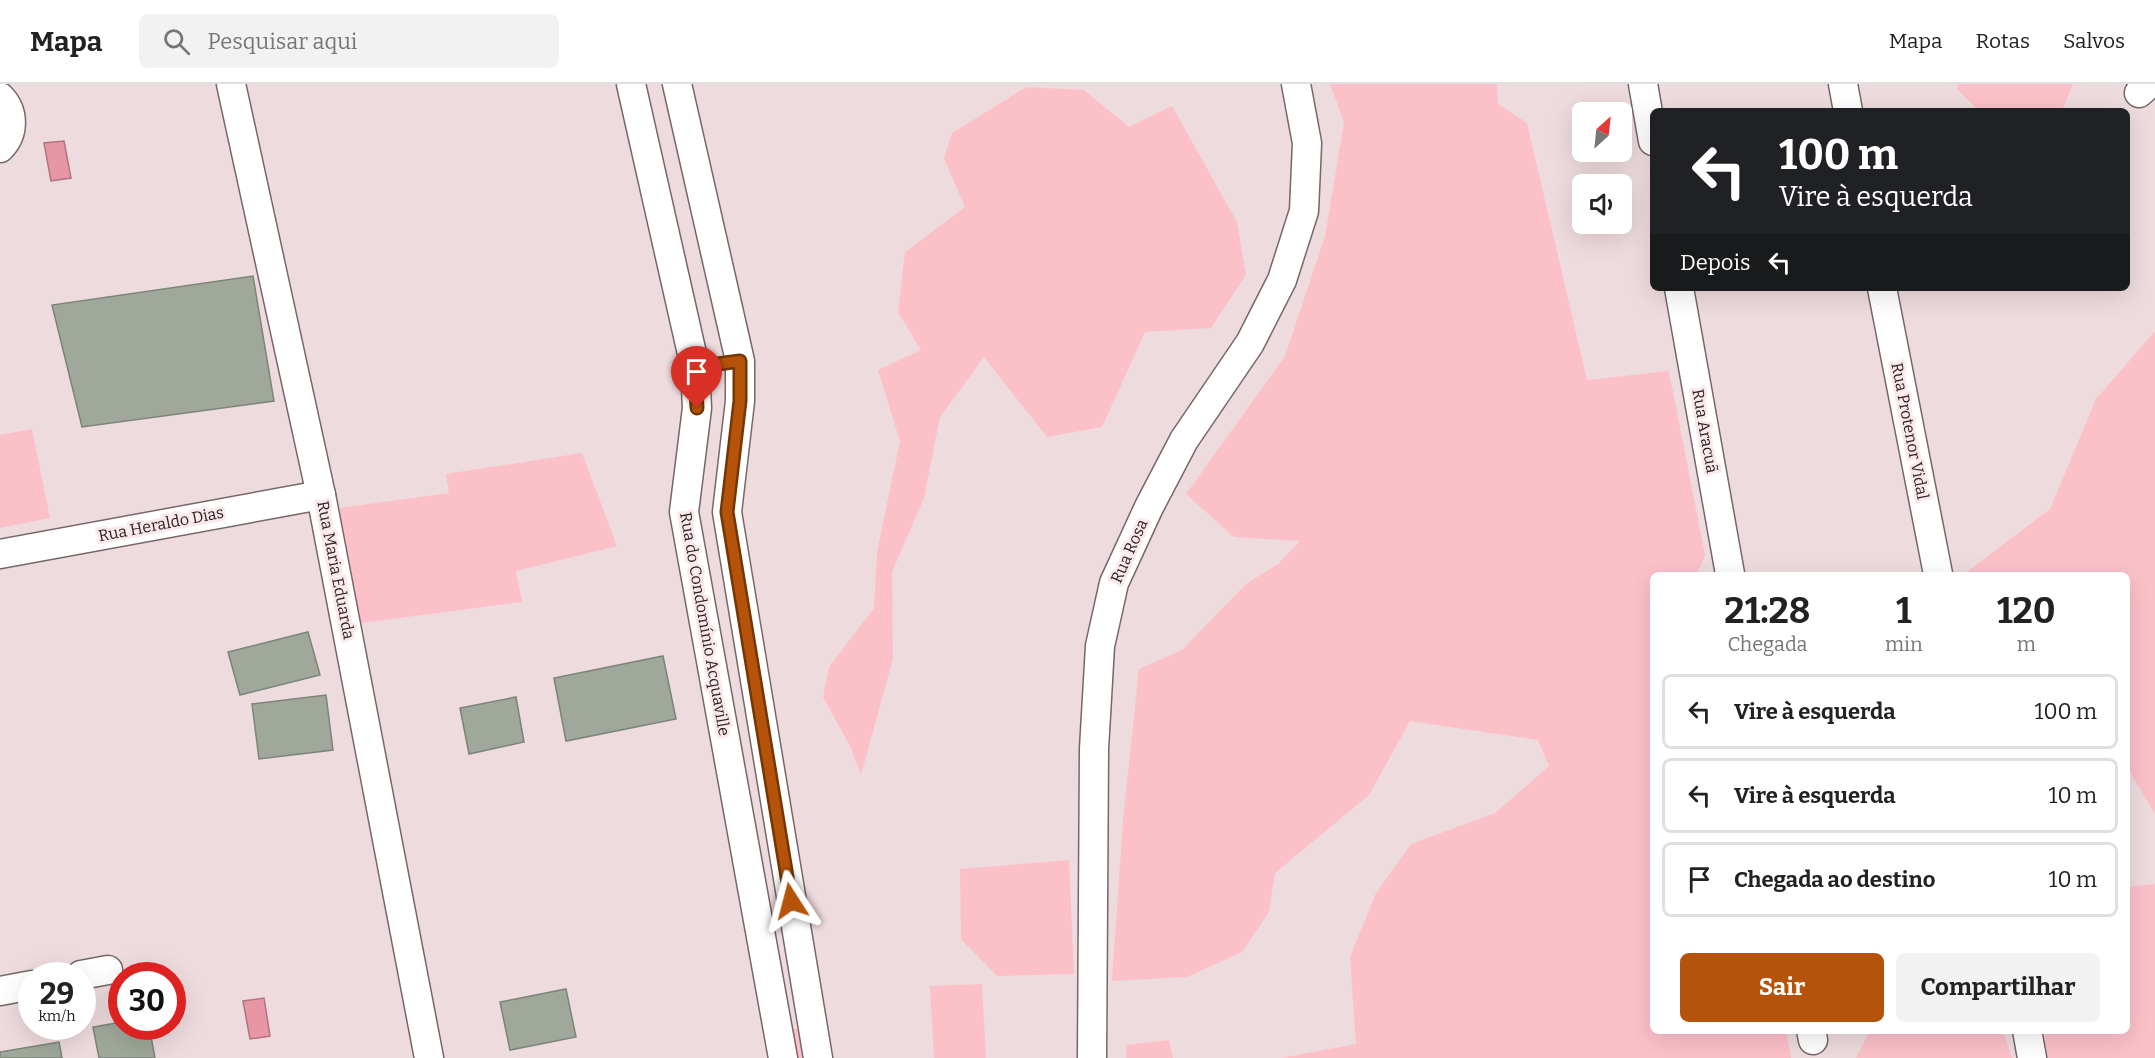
<!DOCTYPE html>
<html lang="pt">
<meta charset="utf-8">
<style>
body{margin:0;font-family:Bitter,serif;background:#f2f2f2;color:#222;height:100vh;display:flex;flex-direction:column;font-size:22px;white-space:nowrap}
*{box-sizing:border-box;margin:0}
p{font-size:20px;color:#767676}
.icon{flex:none;width:33px;height:33px;fill:none;stroke:currentColor;stroke-width:2;stroke-linecap:round;stroke-linejoin:round}
.map{position:relative;flex:1;overflow:hidden}
.drawer{position:absolute;left:1650px;top:488px;width:480px;height:462px;display:flex;flex-direction:column;background:#fff;border-radius:9px;box-shadow:0 6px 24px #0002}
.drawer>*{flex:none}
.guide{position:absolute;left:1650px;top:24px;width:480px;height:183px;border-radius:9px;box-shadow:0 6px 24px #0002;background:#202124;color:#fff;overflow:hidden}
.needle{width:39px;rotate:27deg}
.fabs{position:absolute;left:1572px;top:18px;display:grid;gap:12px}
.fabs a{display:grid;place-items:center;width:60px;height:60px;border-radius:9px;background:#fff;box-shadow:0 6px 24px #0002;font-size:30px}
.speed{position:absolute;left:18px;top:878px;display:flex;gap:12px;font-size:30px;font-weight:700;text-align:center}
.speed>*{display:grid;place-content:center;width:78px;height:78px;border-radius:50%;background:#fff;box-shadow:0 6px 24px #0002;line-height:1}
.speed small{font-size:15px;font-weight:400}
.speed .limit{border:9px solid #d22;background:#fff;color:#111}
.pin{position:absolute;display:grid;place-items:center;width:51px;height:51px;color:#fff;margin:-62px -26px;border-radius:50% 50% 50% 0;rotate:-45deg;box-shadow:0 0 6px #0007}
.pin .icon{rotate:45deg}
.me{position:absolute;width:66px;margin:-33px;rotate:351deg;stroke-linejoin:round;filter:drop-shadow(0 0 4px #0008)}
.turn{display:flex;align-items:center;gap:21px;height:126px;padding:0 30px;font-size:27px}
.turn .icon{width:78px;height:78px;stroke-width:2.5}
.turn b{display:block;font-size:42px;line-height:51px}
.then{display:flex;align-items:center;height:57px;padding:0 30px;background:#0003;gap:12px;font-size:22px}
.eta{display:flex;justify-content:space-evenly;align-items:center;height:102px;text-align:center}
.eta b{font-size:36px;font-weight:700;line-height:42px}
.action{display:flex;gap:12px;margin-top:auto;padding:12px 30px}
.action a{flex:1;height:69px;border-radius:9px;background:#b45309;color:#fff;font-size:24px;font-weight:700;line-height:69px;text-align:center}
.action a+a{background:#f2f2f2;color:#222}
ul{padding:0;list-style:none}
li{display:flex;align-items:center;gap:18px;height:75px;margin:0 12px 9px;padding:0 18px;border:3px solid #e0e0e0;border-radius:9px}
li div{flex:1}
li b{display:block;font-size:22px}
li em{font-style:normal}
header{display:flex;align-items:center;gap:36px;box-sizing:border-box;height:84px;padding:0 30px;background:#fff;border-bottom:2px solid #e0e0e0}
header strong{font-size:28px}
nav{display:flex;gap:33px;margin-inline-start:auto;font-size:21px}
.search{width:420px;height:54px;background:#f2f2f2;display:flex;align-items:center;gap:15px;box-sizing:border-box;padding:0 21px;border-radius:9px;color:#767676;font-size:22px}
.map>svg:first-child{display:block}
.green{fill:#fcc0c9}
.water{fill:#e896a5;stroke:#af747e;stroke-width:1.5}
.building{fill:#9fa89b;stroke:#7c8478;stroke-width:1.5}
.lines{fill:none;stroke-linecap:round;stroke-linejoin:round}
.street-casing{stroke:#776769;stroke-width:31}
.street{stroke:#fff;stroke-width:28}
.route-casing{stroke:#753606;stroke-width:15}
.route{stroke:#b45309;stroke-width:10}
.labels{text-anchor:middle;dominant-baseline:central;stroke-width:6;stroke-linejoin:round;paint-order:stroke}
.street-label{font-size:16px;fill:#2a2324;stroke:#fbe8eb}
</style>
<header>
<strong>Mapa</strong>
<div class="search"><svg class="icon" aria-label="search" viewBox="0 0 24 24"><circle cx="10" cy="10" r="6"/><path d="M15 15l6 6"/></svg>Pesquisar aqui</div>
<nav><a>Mapa</a><a>Rotas</a><a>Salvos</a></nav>
</header>
<div class="map">
<svg width="2155" height="974" viewBox="0 0 2155 974">
<rect width="100%" height="100%" fill="#eedbde"/>
<g class="green">
<polygon points="1330,0 1497,0 1498,20 1527,39 1587,296 1669,287 1705,471 1697,490 1653,490 1653,946 1786,947 1791,974 1281,974 1356,960 1350,873 1376,809 1411,760 1495,729 1549,682 1538,656 1410,637 1369,711 1275,789 1269,828 1242,868 1187,893 1112,897 1123,736 1139,585 1182,566 1246,500 1278,480 1300,457 1234,453 1186,410 1285,272 1325,152 1344,38"/>
<polygon points="1958,0 2073,0 2062,27 1979,27 1957,5"/>
<polygon points="1026,3 1084,6 1129,43 1172,22 1237,138 1246,191 1211,244 1145,248 1102,343 1047,353 984,273 940,333 924,414 892,488 893,575 861,691 851,664 823,613 829,583 874,524 877,468 900,357 878,286 921,266 898,228 905,168 965,123 944,74 952,49"/>
<polygon points="2155,247 2155,730 2127,683 2127,490 1964,490 2050,425 2096,315"/>
<polygon points="32,345 50,434 0,444 0,351"/>
<polygon points="582,369 617,462 516,487 522,518 361,539 339,424 449,409 446,390"/>
<polygon points="1069,776 1074,890 997,892 961,855 960,785"/>
<polygon points="2155,800 2155,974 2045,974 2045,947 2127,946 2127,803"/>
<polygon points="982,900 986,974 934,974 930,902"/>
<polygon points="801,944 807,974 794,974 788,946"/>
<polygon points="1870,946 2003,947 2012,974 1856,974"/>
<polygon points="1169,956 1173,974 1126,974 1127,961"/>
</g>
<g class="water">
<polygon points="64,57 71,94 51,97 44,59"/>
<polygon points="264,914 270,952 250,955 243,917"/>
</g>
<g class="building">
<polygon points="253,192 274,317 82,343 52,221"/>
<polygon points="308,548 320,591 240,611 228,568"/>
<polygon points="663,572 676,635 566,657 554,594"/>
<polygon points="326,611 333,666 259,675 252,620"/>
<polygon points="516,613 524,658 469,670 460,624"/>
<polygon points="566,905 576,953 510,966 500,918"/>
<polygon points="122,938 122,942 149,942 155,974 99,974 93,943"/>
<polygon points="59,958 62,974 0,974 0,968"/>
</g>
<g class="lines">
<defs>
<g id="street">
<polyline points="231,0 321,411 429,974"/>
<polyline points="631,0 695,283 697,324 684,428 783,974"/>
<polyline points="677,0 740,277 740,317 727,428 818,974"/>
<polyline points="1643,0 1653,57"/>
<polyline points="1843,0 1848,27"/>
<polyline points="2139,9 2149,0"/>
<path d="M0 13C14 27 15 49 0 64"/>
<polyline points="1679,204 1730,490"/>
<polyline points="1882,204 1938,490"/>
<polyline points="0,470 321,411"/>
<polyline points="81,891 108,886"/>
<polyline points="0,907 32,901"/>
<polyline points="1811,946 1813,956"/>
<polyline points="2027,946 2032,974"/>
<polyline points="1092,974 1094,665 1100,562 1114,499 1149,423 1184,356 1250,259 1282,196 1304,127 1307,59 1296,0"/>
</g>
</defs>
<use href="#street" class="street-casing"/>
<use href="#street" class="street"/>
</g>
<g class="lines">
<defs>
<polyline id="route" points="697,324 695,283 740,277 740,317 727,428 791,817"/>
</defs>
<use href="#route" class="route-casing"/>
<use href="#route" class="route"/>
</g>
<g class="labels">
<g class="street-label">
<text transform="translate(1705 347) rotate(80)">Rua Aracuã</text>
<text transform="translate(1910 347) rotate(79)">Rua Protenor Vidal</text>
<text transform="translate(161 440) rotate(-11)">Rua Heraldo Dias</text>
<text transform="translate(1129 467) rotate(-66)">Rua Rosa</text>
<text transform="translate(336 486) rotate(79)">Rua Maria Eduarda</text>
<text transform="translate(705 540) rotate(80)">Rua do Condomínio Acquaville</text>
</g>
</g>
</svg>
<div class="fabs">
<a><svg class="needle" viewBox="-14 -14 28 28"><path d="M0-13l5 13h-10z" fill="#e53935"/><path d="M0 13l5-13h-10z" fill="#767676"/></svg></a>
<a><svg class="icon" aria-label="sound" viewBox="0 0 24 24"><path d="M4 9h4l5-4v14l-5-4H4zM17 9q2 3 0 6"/></svg></a>
</div>
<div class="speed"><div>29<small>km/h</small></div><div class="limit">30</div></div>
<div class="pin" style="left:697px;top:324px;background:#d93025"><svg class="icon" aria-label="arrive" viewBox="0 0 24 24"><path d="M6 21V4h12l-3 4 3 4H6"/></svg></div>
<svg class="me" style="left:791px;top:817px" viewBox="-20 -20 40 40"><path d="M0-17L14 15 0 8-14 15z" fill="#b45309" stroke="#fff" stroke-width="4"/></svg>
<div class="guide">
<div class="turn"><svg class="icon" aria-label="left" viewBox="0 0 24 24"><path d="M17 20v-9H6M10 6l-5 5 5 5"/></svg><div><b>100 m</b>Vire à esquerda</div></div>
<div class="then">Depois<svg class="icon" aria-label="left" viewBox="0 0 24 24"><path d="M17 20v-9H6M10 6l-5 5 5 5"/></svg></div>
</div>
<section class="drawer">
<div class="eta">
<div><b>21:28</b><p>Chegada</p></div>
<div><b>1</b><p>min</p></div>
<div><b>120</b><p>m</p></div>
</div>
<ul>
<li><svg class="icon" aria-label="left" viewBox="0 0 24 24"><path d="M17 20v-9H6M10 6l-5 5 5 5"/></svg><div><b>Vire à esquerda</b></div><em>100 m</em></li>
<li><svg class="icon" aria-label="left" viewBox="0 0 24 24"><path d="M17 20v-9H6M10 6l-5 5 5 5"/></svg><div><b>Vire à esquerda</b></div><em>10 m</em></li>
<li><svg class="icon" aria-label="arrive" viewBox="0 0 24 24"><path d="M6 21V4h12l-3 4 3 4H6"/></svg><div><b>Chegada ao destino</b></div><em>10 m</em></li>
</ul>
<div class="action"><a>Sair</a><a>Compartilhar</a></div>
</section>
</div>
